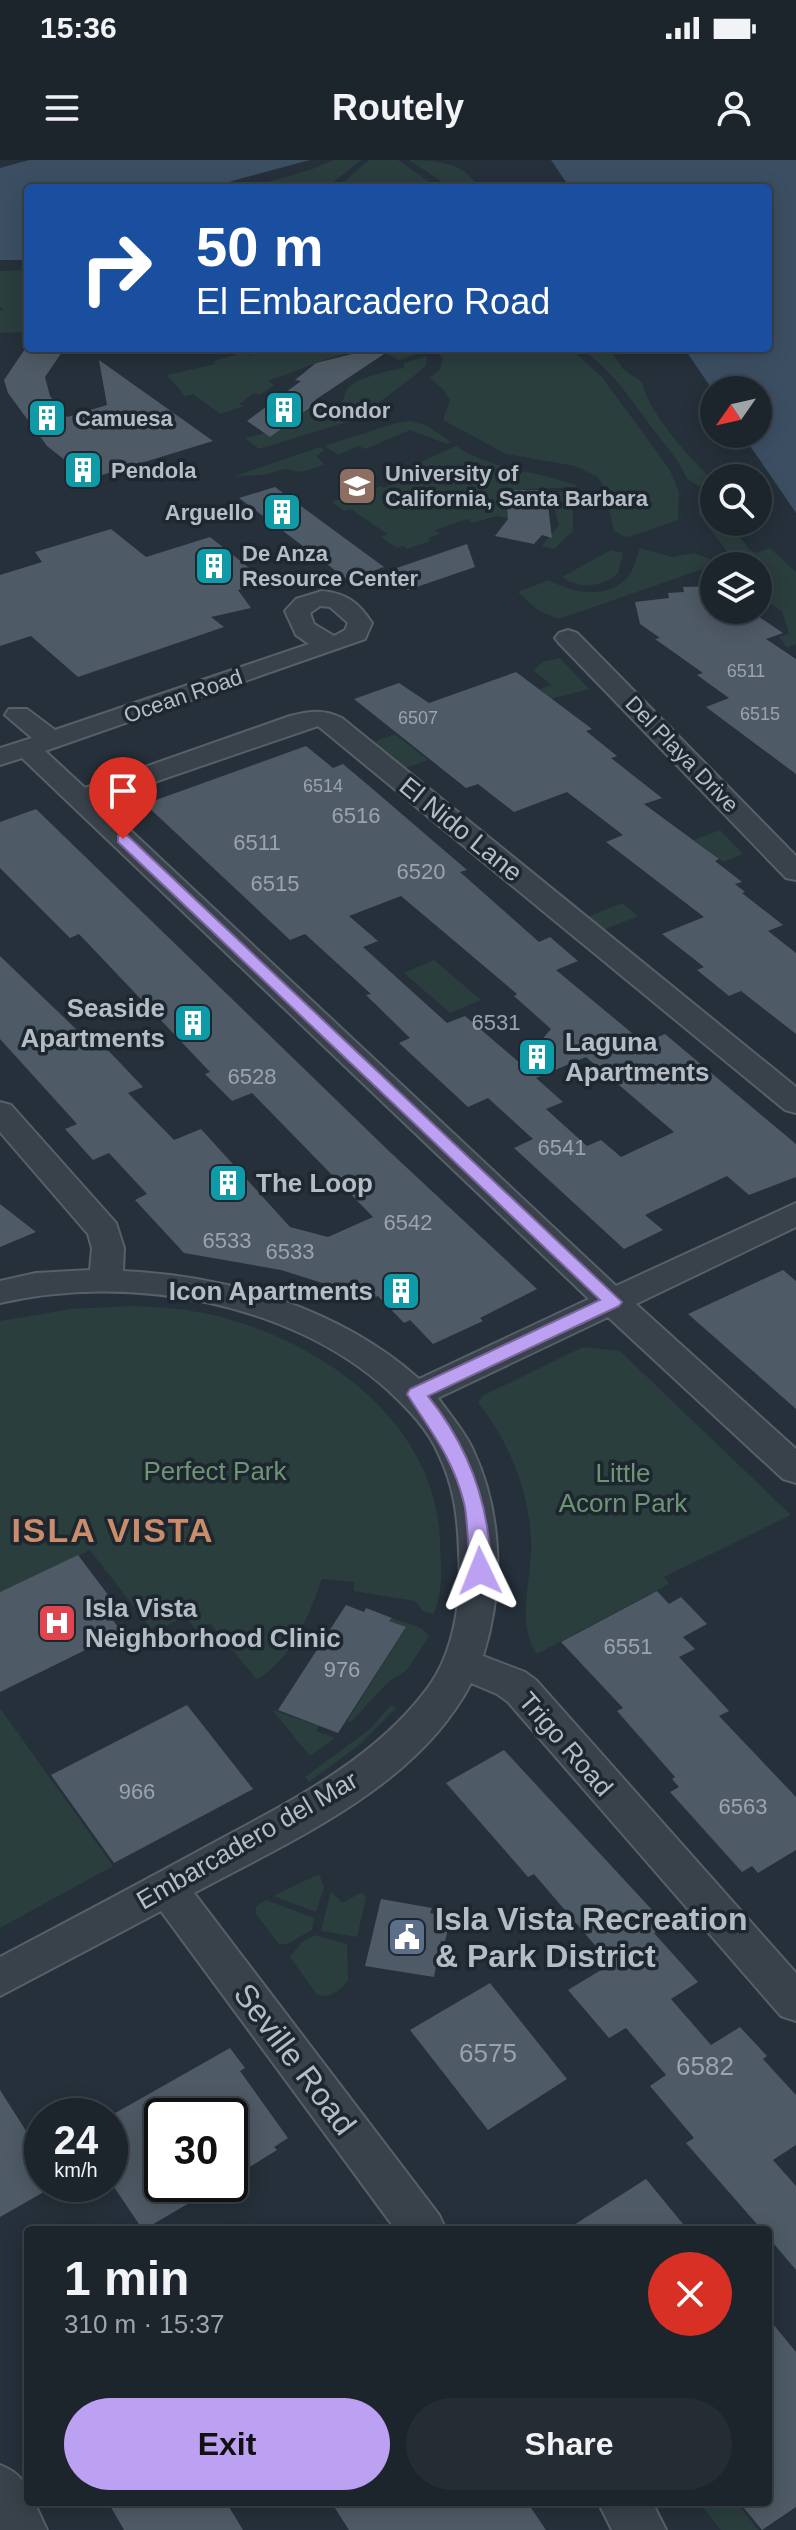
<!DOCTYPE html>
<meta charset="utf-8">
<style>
body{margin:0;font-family:Helvetica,sans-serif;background:#252c34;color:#f1f3f6;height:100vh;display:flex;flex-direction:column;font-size:30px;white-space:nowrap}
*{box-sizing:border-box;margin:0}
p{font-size:26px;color:#a0a4a9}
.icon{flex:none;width:44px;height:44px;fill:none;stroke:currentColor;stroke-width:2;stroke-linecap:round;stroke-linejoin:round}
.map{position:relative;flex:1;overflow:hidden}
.side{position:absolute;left:24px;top:2066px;width:748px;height:280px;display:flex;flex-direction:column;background:#1c242c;border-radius:8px;box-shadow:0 4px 20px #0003,0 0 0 2px #3a4148}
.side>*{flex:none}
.guide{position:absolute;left:24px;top:24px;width:748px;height:168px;border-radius:8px;box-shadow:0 4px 20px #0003,0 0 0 2px #3a4148;background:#1a4fa0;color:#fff;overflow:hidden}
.needle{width:52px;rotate:236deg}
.tools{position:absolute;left:700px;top:216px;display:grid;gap:16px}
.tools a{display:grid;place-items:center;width:72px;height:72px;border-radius:50%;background:#1c242c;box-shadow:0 4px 20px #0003,0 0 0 2px #3a4148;font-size:40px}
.speed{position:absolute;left:24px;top:1938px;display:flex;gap:16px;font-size:40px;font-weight:700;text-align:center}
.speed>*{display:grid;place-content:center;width:104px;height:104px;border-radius:50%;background:#1c242c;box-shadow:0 4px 20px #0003,0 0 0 2px #3a4148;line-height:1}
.speed small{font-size:20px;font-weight:400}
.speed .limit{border:4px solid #111;border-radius:12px;background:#fff;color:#111}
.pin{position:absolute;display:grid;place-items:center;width:68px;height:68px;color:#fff;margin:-82px -34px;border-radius:50% 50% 50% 0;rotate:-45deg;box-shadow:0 0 8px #0007}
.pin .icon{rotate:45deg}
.me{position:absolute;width:88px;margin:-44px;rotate:358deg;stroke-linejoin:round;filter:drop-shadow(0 0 6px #0008)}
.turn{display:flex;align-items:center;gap:28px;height:168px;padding:0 40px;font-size:36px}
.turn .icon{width:104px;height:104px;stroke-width:2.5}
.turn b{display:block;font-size:56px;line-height:68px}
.round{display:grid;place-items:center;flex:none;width:84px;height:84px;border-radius:42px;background:#252c34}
.head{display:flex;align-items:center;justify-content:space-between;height:136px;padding:0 40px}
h1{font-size:48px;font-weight:800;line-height:60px}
.button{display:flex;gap:16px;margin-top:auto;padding:16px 40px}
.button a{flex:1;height:92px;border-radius:48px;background:#bca0f2;color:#111;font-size:32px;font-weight:800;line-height:92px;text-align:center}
.button a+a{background:#252c34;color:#f1f3f6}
.status{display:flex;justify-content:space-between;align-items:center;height:56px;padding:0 40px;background:#1c242c;direction:ltr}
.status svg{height:22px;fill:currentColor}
header{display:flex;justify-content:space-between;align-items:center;height:104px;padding:0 40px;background:#1c242c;font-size:36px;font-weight:800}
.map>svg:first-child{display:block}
.green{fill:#2a3e3d}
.water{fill:#3c4f62}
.building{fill:#4e5a65;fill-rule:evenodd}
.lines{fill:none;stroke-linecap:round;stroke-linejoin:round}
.minor-casing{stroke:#575f68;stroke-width:4}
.minor{fill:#39414a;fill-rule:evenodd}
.route{fill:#bca0f2;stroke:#7a689d;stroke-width:2}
.labels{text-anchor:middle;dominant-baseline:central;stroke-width:7;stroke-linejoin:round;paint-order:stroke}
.far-number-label{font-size:18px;fill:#9aa4ae}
.far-poi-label{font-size:22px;font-weight:bold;fill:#b4bcc6;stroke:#1e262f;text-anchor:start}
.far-street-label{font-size:22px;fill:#b4bcc6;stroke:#1e262f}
.number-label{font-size:22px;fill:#9aa4ae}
.street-label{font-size:26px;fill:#b4bcc6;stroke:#1e262f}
.poi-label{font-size:26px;font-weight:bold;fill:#b4bcc6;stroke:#1e262f;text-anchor:start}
.park-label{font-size:26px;fill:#6d9573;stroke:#1e262f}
.near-number-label{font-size:26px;fill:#9aa4ae}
.near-poi-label{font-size:32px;font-weight:bold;fill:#b4bcc6;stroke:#1e262f;text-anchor:start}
.near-street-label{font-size:32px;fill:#b4bcc6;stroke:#1e262f}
.district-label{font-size:34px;font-weight:bold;letter-spacing:2px;fill:#ca8d6b;stroke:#1e262f}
</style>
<div class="status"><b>15:36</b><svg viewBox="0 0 49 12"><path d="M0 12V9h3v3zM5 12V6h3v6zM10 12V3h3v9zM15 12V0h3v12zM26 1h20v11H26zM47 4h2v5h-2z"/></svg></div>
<header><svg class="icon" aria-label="menu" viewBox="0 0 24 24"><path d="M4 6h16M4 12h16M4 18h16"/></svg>Routely<svg class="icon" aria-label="person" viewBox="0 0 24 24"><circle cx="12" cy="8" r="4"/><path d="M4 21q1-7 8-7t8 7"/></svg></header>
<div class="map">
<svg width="796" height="2370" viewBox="0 0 796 2370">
<rect width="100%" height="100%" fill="#25303a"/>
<g class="green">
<polygon points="334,0 361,0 326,28 290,28 275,24 246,28 310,10"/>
<polygon points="369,0 398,0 438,28 337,28"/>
<path d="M409 0C434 0 466 2 478 28H451Z"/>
<polygon points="28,110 28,172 0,173 0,151 3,149 0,147 0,111"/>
<path d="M277 188H416L423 192 399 200C360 175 308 210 268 220L274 225 260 235 254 233 239 244 244 246 220 254 193 234 185 236 167 215 216 204 214 201 245 192 249 195Z"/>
<polygon points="435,188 570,188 602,217 670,310 679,332 678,360 632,376 626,377 614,371 604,327 598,317 575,306 506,294 443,260 450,240 443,229 430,218 440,209 443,200"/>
<path d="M580 188H609L623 209 642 222C647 251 692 301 714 321V362H728L749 389 756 393 770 388 796 412V484L787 488 779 477 789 474 782 451 758 436 774 430 758 415V406H749L748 396 734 401 698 353 712 337 704 328 688 320C679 300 666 286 652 268 630 238 612 210 580 188Z"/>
<path d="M427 196 426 205 419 212 365 253 358 257 339 246C345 240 343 235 348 228 354 219 392 209 404 208L403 203Z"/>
<polygon points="326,243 347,262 259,289 245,278 284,268 313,246"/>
<polygon points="410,261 426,265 451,282 447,284 410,270 366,289 358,286 338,295 324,286 396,263"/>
<path d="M456 286C500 314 535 308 579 327L507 330 508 358 496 356 473 363 467 359 435 370 440 374 428 378 430 381 407 389 403 386 396 388 381 377 387 374 351 349 344 351 332 342 353 333 358 335 380 326 383 328 405 320 396 313Z"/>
<polygon points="320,287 324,290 317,296 324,305 301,312 285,309 264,315 235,316"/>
<polygon points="550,332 573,332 573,371 554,389 542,386 559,365"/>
<path d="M640 388 672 397 694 393 720 403 559 459 539 451 518 432 549 420C572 433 606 440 627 418 634 410 636 398 640 388Z"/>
<path d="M611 390 623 393 618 413C603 427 579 430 562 417Z"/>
<polygon points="560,498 589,529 530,544 517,537 552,525 534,511 542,502"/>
<polygon points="395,574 428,600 403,609 371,583"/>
<polygon points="720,670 743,694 723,702 694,680"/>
<polygon points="622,743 638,756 601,771 585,758"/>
<polygon points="434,800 481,840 450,853 404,813"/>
<path d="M132 1146C161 1147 190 1149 217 1156 323 1182 437 1263 440 1382 441 1405 444 1433 433 1454L423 1451 415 1441 354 1431V1422L322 1419C308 1457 293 1497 257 1520L210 1463 196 1470 185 1456 161 1468 159 1465 151 1469 90 1390 0 1432V1161L71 1149Z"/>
<path d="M583 1187 620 1191 791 1355 664 1417 669 1424 537 1494C515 1464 533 1416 531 1380 529 1331 509 1281 478 1243L482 1236Z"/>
<polygon points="392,1458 421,1468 429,1476 407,1510 388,1522 351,1562 347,1561 406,1468 389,1461"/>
<polygon points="391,1545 396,1548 358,1586 309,1622 305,1617 370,1569"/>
<polygon points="0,1548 113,1706 0,1768"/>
<polygon points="272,1550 319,1566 316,1571 335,1578 310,1596"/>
<polygon points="319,1714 324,1727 316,1752 273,1736"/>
<polygon points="331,1731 342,1743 362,1732 366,1737 357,1777 321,1771"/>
<polygon points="266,1740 314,1758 312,1770 287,1784 279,1784 256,1754 256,1746"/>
<path d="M315 1775 347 1784 348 1820C342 1830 329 1839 317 1835L290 1797 301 1783Z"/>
<polygon points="699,2342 737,2342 758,2370 721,2370"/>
</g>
<g class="water">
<polygon points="29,0 310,0 232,21 217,28 28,28 28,100 0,100 0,8"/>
<polygon points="551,0 796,0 796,353 742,274 758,274 758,230 714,230 714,232 684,188 768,188 768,28 570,28"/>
</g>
<g class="building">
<polygon points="376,188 393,188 315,240 318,242 270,277 247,261 301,221 295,220 316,203"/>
<polygon points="25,189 62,192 45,217 50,236 67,257 107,245 99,200 213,281 89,319 47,286 8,233 4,220"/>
<polygon points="275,327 384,407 348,420 239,338"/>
<polygon points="506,330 546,330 552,378 542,375 534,384 495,376 508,359"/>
<polygon points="111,369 146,397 210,377 266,421 238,430 251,448 211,457 224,467 78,517 31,476 0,486 0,415 42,402 35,392"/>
<polygon points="467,384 475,407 408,430 385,412"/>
<polygon points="714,426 714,450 749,450 783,473 766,479 796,499 796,614 706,547 729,538 697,515 703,513 655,479 660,478 640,464 635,442 669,438 668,433 684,432 683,427"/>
<polygon points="516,512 592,569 586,571 617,596 611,598 662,638 644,644 719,699 715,701 742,722 735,724 745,732 742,733 783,765 768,771 796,793 796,874 741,831 729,836 697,810 704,807 662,774 704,757 606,682 623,675 567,632 514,652 478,624 466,628 354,539 399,523 429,543"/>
<path d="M306 586 333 608 343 604 368 625 467 710 460 712 539 782 550 777 578 801 556 810 644 883 665 874 796 984V1017L749 1035 727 1016 645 1055 663 1070 624 1089 514 988 533 979 488 938 468 947 399 883 410 878 366 835 371 834 305 774 290 780 145 644ZM401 736 517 834 514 836 551 869 521 904 465 856 447 863 363 787 378 781 349 756ZM586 897 626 931 674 972 621 997 601 980 587 986 546 949 563 942 536 918Z"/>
<polygon points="36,649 391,993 537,1129 480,1158 483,1161 433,1184 410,1160 404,1163 378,1136 365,1142 332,1126 281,1110 184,1093 135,1040 147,1034 109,993 93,1000 65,969 77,964 0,879 0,796 77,870 86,867 143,927 128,933 174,980 201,969 290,1067 328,1077 373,1057 252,933 232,941 205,914 210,912 79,774 70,778 0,708 0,662"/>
<polygon points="0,1044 36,1072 0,1087"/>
<polygon points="783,1110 796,1121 796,1249 688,1154"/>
<polygon points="78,1395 118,1448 107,1453 122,1472 0,1532 0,1432"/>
<polygon points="657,1431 669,1444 681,1437 707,1464 683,1477 695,1489 679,1497 729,1551 719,1556 796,1637 796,1690 758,1713 752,1706 742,1712 670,1632 679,1627 672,1619 675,1617 617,1551 623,1548 561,1482"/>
<polygon points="346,1445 364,1452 366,1448 392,1458 389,1461 406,1467 338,1573 278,1550"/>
<polygon points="187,1545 253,1629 114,1703 51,1615"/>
<polygon points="504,1590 667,1766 654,1773 698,1822 671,1839 711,1885 740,1867 767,1896 763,1899 796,1935 796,1985 773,2000 796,2026 796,2110 768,2077 768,2070 762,2070 686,1983 694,1978 650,1926 666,1915 626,1868 609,1878 568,1830 611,1804 534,1714 528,1717 446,1623"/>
<polygon points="381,1739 432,1748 430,1753 451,1757 445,1781 441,1781 434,1817 365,1806"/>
<polygon points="490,1823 567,1919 488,1970 410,1870"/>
<polygon points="230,1888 245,1908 240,1911 288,1978 274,1987 277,1990 230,2019 230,1956 162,1956 162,2024 222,2024 143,2070 110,2021 110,1956"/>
<polygon points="0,1930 42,1996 42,2033 0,2057"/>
<polygon points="646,2019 688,2070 566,2070"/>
<polygon points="768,2158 796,2192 796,2347 762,2370 739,2342 768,2342"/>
<polygon points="108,2342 226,2342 243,2370 124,2370"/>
<polygon points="331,2342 527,2342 546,2370 349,2370"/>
</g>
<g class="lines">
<defs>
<g id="minor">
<path d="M322 431C346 433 359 443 372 463L365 479 45 591 85 628 290 556C310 551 323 549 342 558L796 927V953L785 950 318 566 99 641 616 1126 796 1043V1067L636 1144 796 1289V1323L783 1319 608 1157 438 1238C450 1255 465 1272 473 1290 503 1354 504 1429 483 1496L525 1512 536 1520 796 1813V1861L781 1856 508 1542 497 1534 471 1523C417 1627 292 1680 194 1733L439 2055 446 2070H396L161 1751 0 1836V1797C72 1759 144 1721 215 1682 291 1641 374 1600 427 1529 455 1492 462 1437 459 1392 458 1357 454 1326 439 1295 429 1270 408 1249 389 1231 290 1141 129 1113 0 1143V1121L36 1113 90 1110 92 1088 88 1074 0 972V942L11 945 116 1063 124 1088 123 1111C229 1116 339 1148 419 1219L589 1139 22 598 0 605V588L32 578 5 555 9 549H27L55 570 309 484 296 475 285 451 296 439ZM320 446 330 447 348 463 345 470 334 476 314 464 310 453Z"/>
<polygon points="568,470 577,473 796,696 796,720 786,718 559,483 555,478 559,473"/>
<path d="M0 2305C18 2312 28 2322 28 2342H34L47 2370H0Z"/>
<polygon points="598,2342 652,2342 666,2370 612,2370"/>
</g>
</defs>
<use href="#minor" class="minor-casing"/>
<use href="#minor" class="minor"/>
</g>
<path class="route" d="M123 675 128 676 622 1142 619 1146 428 1236C461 1277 481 1322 488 1373 490 1387 493 1404 487 1417H473C467 1407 469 1361 464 1343 453 1298 431 1272 407 1234L410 1229 600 1140 118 682V676Z"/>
<defs>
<symbol id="building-square" viewBox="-11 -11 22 22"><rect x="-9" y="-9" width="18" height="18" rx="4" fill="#0f9aa8" stroke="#1e262f"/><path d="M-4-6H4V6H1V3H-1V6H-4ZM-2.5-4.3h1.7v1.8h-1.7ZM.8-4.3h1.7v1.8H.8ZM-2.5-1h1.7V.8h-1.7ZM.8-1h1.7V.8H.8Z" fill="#fff"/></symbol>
<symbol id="university-square" viewBox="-11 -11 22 22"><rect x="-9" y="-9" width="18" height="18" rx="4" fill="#8d6e63" stroke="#1e262f"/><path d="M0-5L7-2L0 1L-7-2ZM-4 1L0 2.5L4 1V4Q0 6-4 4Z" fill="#fff"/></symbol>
<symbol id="hospital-square" viewBox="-11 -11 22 22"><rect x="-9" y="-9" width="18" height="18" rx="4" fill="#e0444e" stroke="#1e262f"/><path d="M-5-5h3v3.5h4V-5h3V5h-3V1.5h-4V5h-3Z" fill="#fff"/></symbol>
<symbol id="civic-square" viewBox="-11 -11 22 22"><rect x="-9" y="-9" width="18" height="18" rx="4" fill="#5c6f8a" stroke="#1e262f"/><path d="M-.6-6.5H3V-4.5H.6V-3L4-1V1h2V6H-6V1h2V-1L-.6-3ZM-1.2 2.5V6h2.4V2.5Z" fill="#fff"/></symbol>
</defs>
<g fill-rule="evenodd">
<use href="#building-square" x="262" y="228" width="44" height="44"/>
<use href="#building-square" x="25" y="236" width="44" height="44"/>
<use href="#building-square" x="61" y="288" width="44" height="44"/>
<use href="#university-square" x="335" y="304" width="44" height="44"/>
<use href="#building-square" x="260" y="330" width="44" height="44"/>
<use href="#building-square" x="192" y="384" width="44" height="44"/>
<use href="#building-square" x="171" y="841" width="44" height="44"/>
<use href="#building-square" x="515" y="875" width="44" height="44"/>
<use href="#building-square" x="206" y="1001" width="44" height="44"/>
<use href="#building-square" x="379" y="1109" width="44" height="44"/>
<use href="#hospital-square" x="35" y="1441" width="44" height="44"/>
<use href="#civic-square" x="385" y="1755" width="44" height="44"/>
</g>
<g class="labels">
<g class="far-number-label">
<text x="746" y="511">6511</text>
<text x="760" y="554">6515</text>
<text x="418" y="558">6507</text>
<text x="323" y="626">6514</text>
</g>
<g class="far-poi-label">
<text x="312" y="250">Condor</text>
<text x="75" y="258">Camuesa</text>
<text x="111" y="310">Pendola</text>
<text x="385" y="313">University of<tspan x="385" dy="25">California, Santa Barbara</tspan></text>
<text x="254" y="352" text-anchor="end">Arguello</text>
<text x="242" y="393">De Anza<tspan x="242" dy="25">Resource Center</tspan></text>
</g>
<g class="far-street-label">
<text transform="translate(183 536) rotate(-19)">Ocean Road</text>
<text transform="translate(682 594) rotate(46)">Del Playa Drive</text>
</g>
<g class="number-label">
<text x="356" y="655">6516</text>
<text x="257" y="682">6511</text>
<text x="421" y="711">6520</text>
<text x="275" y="723">6515</text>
<text x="496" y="862">6531</text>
<text x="252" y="916">6528</text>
<text x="562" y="987">6541</text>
<text x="408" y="1062">6542</text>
<text x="227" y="1080">6533</text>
<text x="290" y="1091">6533</text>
<text x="628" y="1486">6551</text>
<text x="342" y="1509">976</text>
<text x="137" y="1631">966</text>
<text x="743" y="1646">6563</text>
</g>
<g class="street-label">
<text transform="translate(461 669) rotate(39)">El Nido Lane</text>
<text transform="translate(566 1584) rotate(49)">Trigo Road</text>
<text transform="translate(247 1680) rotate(-30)">Embarcadero del Mar</text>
</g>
<g class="poi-label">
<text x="165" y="848" text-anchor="end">Seaside<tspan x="165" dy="30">Apartments</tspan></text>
<text x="565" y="882">Laguna<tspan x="565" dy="30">Apartments</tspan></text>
<text x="256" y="1023">The Loop</text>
<text x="373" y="1131" text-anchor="end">Icon Apartments</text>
<text x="85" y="1448">Isla Vista<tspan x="85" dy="30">Neighborhood Clinic</tspan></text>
</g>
<g class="park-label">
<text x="215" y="1311">Perfect Park</text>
<text x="623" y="1313">Little<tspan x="623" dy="30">Acorn Park</tspan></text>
</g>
<g class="near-number-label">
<text x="488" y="1893">6575</text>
<text x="705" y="1906">6582</text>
</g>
<g class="near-poi-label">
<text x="435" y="1759">Isla Vista Recreation<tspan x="435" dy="37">&amp; Park District</tspan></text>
</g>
<g class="near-street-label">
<text transform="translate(295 1899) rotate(53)">Seville Road</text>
</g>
<g class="district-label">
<text x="113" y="1370">ISLA VISTA</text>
</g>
</g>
</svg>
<div class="tools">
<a><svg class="needle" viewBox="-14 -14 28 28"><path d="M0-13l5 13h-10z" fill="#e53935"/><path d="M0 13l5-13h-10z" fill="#a0a4a9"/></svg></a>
<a><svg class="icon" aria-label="search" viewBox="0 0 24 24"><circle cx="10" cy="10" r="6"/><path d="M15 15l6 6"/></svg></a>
<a><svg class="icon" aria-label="layers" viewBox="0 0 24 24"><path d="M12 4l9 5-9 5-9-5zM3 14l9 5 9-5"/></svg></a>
</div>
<div class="speed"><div>24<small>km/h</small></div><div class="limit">30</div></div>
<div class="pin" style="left:123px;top:679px;background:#d93025"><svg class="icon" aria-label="arrive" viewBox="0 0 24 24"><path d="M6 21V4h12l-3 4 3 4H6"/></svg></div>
<svg class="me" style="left:480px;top:1411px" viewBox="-20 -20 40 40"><path d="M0-17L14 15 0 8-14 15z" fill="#bca0f2" stroke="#fff" stroke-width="4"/></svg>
<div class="guide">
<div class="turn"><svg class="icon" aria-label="right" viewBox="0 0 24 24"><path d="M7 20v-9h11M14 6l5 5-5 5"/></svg><div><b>50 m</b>El Embarcadero Road</div></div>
</div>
<section class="side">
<div class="head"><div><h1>1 min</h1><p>310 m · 15:37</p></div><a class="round" style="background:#d93025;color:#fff"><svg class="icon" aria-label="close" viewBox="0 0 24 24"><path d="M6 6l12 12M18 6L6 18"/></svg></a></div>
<div class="button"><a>Exit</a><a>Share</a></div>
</section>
</div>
